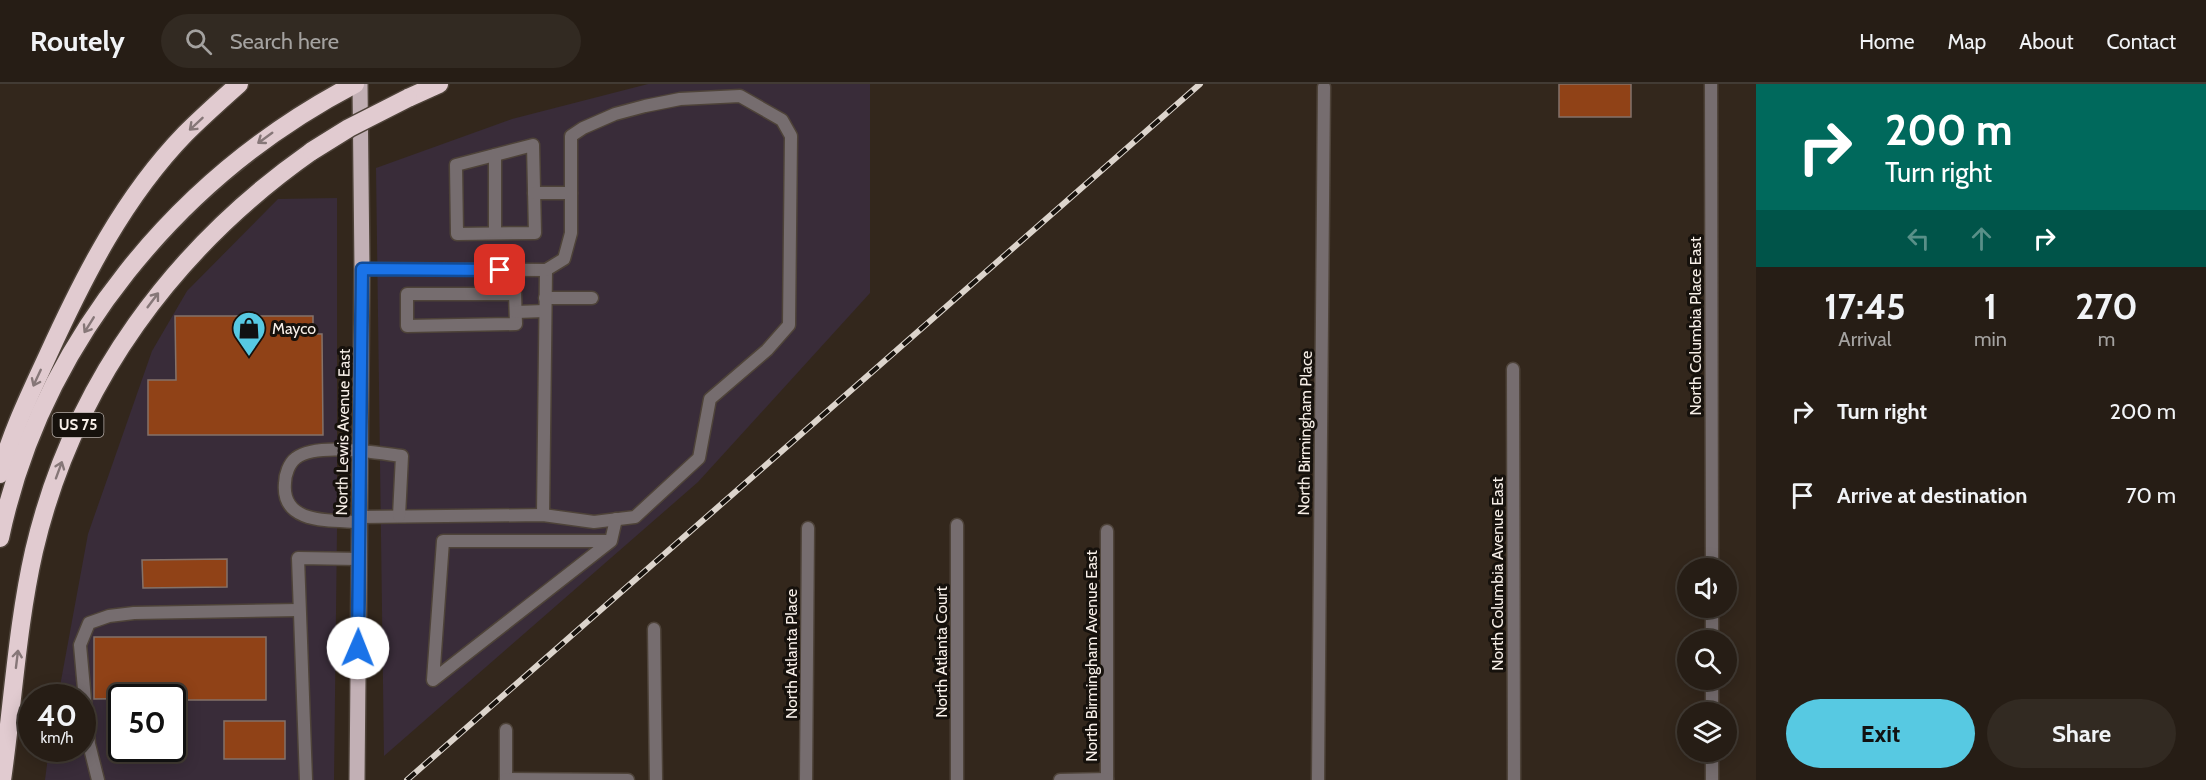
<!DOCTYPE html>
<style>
body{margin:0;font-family:Cabin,sans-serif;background:#322a22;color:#f1f3f6;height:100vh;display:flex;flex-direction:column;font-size:22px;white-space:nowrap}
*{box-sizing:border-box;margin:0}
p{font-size:20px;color:#a4a2a0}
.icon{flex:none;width:33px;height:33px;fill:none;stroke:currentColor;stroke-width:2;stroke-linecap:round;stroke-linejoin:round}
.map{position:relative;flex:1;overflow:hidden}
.panel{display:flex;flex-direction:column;background:#261d15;width:450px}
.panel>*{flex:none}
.banner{background:#00695c;color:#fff;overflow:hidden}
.fabs{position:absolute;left:1677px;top:474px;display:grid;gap:12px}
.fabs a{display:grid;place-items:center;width:60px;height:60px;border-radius:50%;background:#261d15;box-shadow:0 3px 15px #0003,0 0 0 2px #423b34;font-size:30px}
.speed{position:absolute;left:18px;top:600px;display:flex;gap:12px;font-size:30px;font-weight:700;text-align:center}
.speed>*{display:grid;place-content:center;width:78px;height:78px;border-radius:50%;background:#261d15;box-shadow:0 3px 15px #0003,0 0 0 2px #423b34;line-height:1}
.speed small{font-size:15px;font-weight:400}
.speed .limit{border:3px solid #111;border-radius:9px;background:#fff;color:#111}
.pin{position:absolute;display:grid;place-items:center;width:51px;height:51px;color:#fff;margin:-26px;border-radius:12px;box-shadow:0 3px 9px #0006}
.me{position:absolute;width:66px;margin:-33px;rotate:1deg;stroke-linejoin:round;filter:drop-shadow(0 0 4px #0008)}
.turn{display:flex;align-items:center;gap:21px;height:126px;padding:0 30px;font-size:27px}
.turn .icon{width:78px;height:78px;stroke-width:2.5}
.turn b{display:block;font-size:42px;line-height:51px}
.lanes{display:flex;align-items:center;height:57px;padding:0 30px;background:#0003;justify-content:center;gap:30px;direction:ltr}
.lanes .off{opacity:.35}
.eta{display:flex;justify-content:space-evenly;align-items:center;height:102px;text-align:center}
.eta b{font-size:36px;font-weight:700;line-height:42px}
.cta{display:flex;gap:12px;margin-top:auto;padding:12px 30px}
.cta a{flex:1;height:69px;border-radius:36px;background:#57c9e2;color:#111;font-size:24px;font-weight:700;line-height:69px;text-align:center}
.cta a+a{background:#322a22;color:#f1f3f6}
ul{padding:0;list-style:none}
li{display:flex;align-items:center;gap:18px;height:84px;padding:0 30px}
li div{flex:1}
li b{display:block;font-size:22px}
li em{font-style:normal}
header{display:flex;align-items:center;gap:36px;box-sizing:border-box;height:84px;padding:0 30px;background:#261d15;border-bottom:2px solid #423b34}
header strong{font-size:28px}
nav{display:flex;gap:33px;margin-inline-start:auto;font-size:21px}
.search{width:420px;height:54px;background:#322a22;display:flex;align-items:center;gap:15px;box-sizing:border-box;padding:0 21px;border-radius:33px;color:#a4a2a0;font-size:22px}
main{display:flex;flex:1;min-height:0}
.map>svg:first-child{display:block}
.industrial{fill:#392c39;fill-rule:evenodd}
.building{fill:#904217;stroke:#84726a;stroke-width:1.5}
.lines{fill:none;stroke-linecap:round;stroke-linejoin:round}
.minor-casing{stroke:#4e4339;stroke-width:15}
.major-casing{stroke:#4e4339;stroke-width:18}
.highway-casing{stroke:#4e4339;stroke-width:21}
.minor{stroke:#766d6f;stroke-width:12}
.major{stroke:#c2b0b5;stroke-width:15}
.highway{stroke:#e1cbd0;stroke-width:18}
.rail-casing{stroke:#dcd4cc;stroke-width:6}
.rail{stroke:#16110c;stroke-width:4;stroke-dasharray:11;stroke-linecap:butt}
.highway-bridge-casing{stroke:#4e4339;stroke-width:21;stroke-linecap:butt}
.highway-bridge{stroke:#e1cbd0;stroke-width:18}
.oneway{stroke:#867778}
.route-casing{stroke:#114b97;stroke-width:15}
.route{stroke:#1a73e8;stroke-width:10}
.labels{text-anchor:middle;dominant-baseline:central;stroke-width:6;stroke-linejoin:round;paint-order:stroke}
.shield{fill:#16110c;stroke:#b4aca6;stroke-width:1.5}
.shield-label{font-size:15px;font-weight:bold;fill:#f7efe8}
.street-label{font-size:16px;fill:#f7efe8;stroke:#16110c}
.poi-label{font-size:16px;fill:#f7efe8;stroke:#16110c;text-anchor:start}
</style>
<header>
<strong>Routely</strong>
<div class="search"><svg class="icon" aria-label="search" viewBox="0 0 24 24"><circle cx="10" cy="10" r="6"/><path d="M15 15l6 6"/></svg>Search here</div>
<nav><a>Home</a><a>Map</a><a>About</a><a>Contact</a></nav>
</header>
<main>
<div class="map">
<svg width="1756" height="696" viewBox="0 0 1756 696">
<rect width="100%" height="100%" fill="#33271c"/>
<g class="industrial">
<polygon points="648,0 870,0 870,209 698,398 384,672 376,84 512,35"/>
<path d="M337 114V446L334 696H45L49 665 82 664V614L58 613 88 450 152 267 187 207 278 115ZM122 614H172V664H122Z"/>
</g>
<g class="building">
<rect x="1559" y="0" width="72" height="33"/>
<polygon points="175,232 313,232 313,250 322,250 323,351 148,351 148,296 176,296"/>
<polygon points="227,475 227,503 143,504 142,476"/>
<polygon points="94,553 266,553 266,616 172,616 172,614 94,615"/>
<rect x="224" y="637" width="61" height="38"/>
</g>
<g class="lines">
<defs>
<g id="minor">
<polyline points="1711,0 1712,484"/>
<polygon points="533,61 535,149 457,150 456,81"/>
<polyline points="495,71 495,149"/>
<polyline points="534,109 571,109"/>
<polygon points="407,210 515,210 516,240 407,242"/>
<polyline points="545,214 592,214"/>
<polyline points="516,228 545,227"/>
<polyline points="1513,285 1514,696"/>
<polyline points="543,431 546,186"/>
<polyline points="360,433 543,431 594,438 635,433 699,374 710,315 767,266 789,241 791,52 782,36 740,12 680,15 645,22 615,30 583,44 571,52 571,149 564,175 546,186 362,185"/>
<path d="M360 438C331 436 281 441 285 399 285 391 289 379 296 374 317 358 377 369 402 372L399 432"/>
<polyline points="957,441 957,696"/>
<polyline points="1107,447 1107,696"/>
<polyline points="611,457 443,457 433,596 611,457 616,435"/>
<polyline points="654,545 656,696"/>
<polyline points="1712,556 1712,524"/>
<polyline points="1712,628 1712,596"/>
<polyline points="506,646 506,696"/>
<polyline points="506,695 628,696"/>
<polyline points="98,696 89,660 80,561 89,539 109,532 134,529 298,526"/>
<polyline points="306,696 298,474 359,475"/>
<polyline points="806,696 808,444"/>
<polyline points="1060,696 1107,695"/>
<polyline points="1318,696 1324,3"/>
<polyline points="1712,696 1712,668"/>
</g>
<polyline id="major" points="357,696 362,185 360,0"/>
<g id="highway">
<polyline points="408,14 439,0"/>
<path d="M0 390C11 349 30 310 48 271 84 192 124 113 185 50 202 33 221 16 239 0"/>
<path d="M0 454C41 258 179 92 355 0"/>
<path d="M2 696C13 620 17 542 34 467 73 300 174 164 312 67"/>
</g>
</defs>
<use href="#minor" class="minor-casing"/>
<use href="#major" class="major-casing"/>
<use href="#highway" class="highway-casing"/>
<use href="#minor" class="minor"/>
<use href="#major" class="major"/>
<use href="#highway" class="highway"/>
<defs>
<polyline id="rail" points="407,696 1200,0"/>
</defs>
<use href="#rail" class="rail-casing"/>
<use href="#rail" class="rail"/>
<defs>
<polyline id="highway-bridge" points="312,67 349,44 408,14"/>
</defs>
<use href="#highway-bridge" class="highway-bridge-casing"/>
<use href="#highway-bridge" class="highway-bridge"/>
</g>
<defs><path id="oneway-shaft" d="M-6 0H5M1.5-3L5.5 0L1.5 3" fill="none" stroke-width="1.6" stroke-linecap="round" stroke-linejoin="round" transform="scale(1.5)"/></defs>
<g class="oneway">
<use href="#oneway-shaft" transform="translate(196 40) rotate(137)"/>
<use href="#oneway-shaft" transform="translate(265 54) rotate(144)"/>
<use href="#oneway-shaft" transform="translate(153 216) rotate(-53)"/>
<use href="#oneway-shaft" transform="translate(89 241) rotate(122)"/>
<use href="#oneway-shaft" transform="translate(37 294) rotate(115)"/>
<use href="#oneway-shaft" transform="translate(59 386) rotate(-70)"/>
<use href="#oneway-shaft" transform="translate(17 575) rotate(-83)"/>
</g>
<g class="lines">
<defs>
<polyline id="route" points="358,564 362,185 500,186"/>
</defs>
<use href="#route" class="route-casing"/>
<use href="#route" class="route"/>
</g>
<defs>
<symbol id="shop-pin" viewBox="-11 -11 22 30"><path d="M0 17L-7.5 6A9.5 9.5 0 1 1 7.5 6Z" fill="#57c9e2" stroke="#16110c"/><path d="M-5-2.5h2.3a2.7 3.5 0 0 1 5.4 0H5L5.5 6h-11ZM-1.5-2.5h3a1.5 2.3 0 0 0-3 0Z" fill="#111"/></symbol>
</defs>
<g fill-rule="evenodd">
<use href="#shop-pin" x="230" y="225" width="38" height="52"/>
</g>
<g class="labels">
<rect class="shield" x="52.5" y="329" width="51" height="24" rx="4.5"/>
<g class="shield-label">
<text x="78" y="341">US 75</text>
</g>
<g class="street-label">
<text transform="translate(1695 242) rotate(-90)">North Columbia Place East</text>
<text transform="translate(343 348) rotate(-89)">North Lewis Avenue East</text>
<text transform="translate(1305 349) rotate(-89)">North Birmingham Place</text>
<text transform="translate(1497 490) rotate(-90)">North Columbia Avenue East</text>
<text transform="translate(941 568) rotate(-90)">North Atlanta Court</text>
<text transform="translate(791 570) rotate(-90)">North Atlanta Place</text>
<text transform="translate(1091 572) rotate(-90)">North Birmingham Avenue East</text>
</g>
<g class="poi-label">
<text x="272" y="244">Mayco</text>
</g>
</g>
</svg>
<div class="fabs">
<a><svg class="icon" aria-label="sound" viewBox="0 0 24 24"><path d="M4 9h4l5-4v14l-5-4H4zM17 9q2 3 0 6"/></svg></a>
<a><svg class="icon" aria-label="search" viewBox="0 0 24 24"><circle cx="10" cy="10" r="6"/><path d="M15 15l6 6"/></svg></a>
<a><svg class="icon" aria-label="layers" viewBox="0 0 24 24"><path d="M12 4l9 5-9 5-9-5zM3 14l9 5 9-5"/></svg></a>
</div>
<div class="speed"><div>40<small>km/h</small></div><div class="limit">50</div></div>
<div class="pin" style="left:500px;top:186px;background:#d93025"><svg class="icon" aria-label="arrive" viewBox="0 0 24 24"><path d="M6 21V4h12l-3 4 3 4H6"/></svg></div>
<svg class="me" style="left:358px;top:564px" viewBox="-20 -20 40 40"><circle r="19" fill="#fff"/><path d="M0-13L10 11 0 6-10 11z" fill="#1a73e8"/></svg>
</div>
<section class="panel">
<div class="banner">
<div class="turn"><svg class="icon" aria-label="right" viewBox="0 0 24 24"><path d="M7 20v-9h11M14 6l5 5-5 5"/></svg><div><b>200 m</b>Turn right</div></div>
<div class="lanes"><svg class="icon off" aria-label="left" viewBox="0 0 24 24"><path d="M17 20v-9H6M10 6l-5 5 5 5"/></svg><svg class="icon off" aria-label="ahead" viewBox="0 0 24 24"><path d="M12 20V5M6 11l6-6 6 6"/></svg><svg class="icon" aria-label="right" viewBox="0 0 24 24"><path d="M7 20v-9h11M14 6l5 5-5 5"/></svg></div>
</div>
<div class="eta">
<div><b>17:45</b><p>Arrival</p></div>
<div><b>1</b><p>min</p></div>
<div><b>270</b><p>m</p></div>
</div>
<ul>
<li><svg class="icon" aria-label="right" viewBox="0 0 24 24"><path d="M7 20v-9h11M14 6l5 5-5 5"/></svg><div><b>Turn right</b></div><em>200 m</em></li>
<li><svg class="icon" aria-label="arrive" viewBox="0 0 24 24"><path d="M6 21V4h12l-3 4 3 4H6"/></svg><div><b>Arrive at destination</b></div><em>70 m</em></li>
</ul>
<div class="cta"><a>Exit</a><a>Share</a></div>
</section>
</main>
